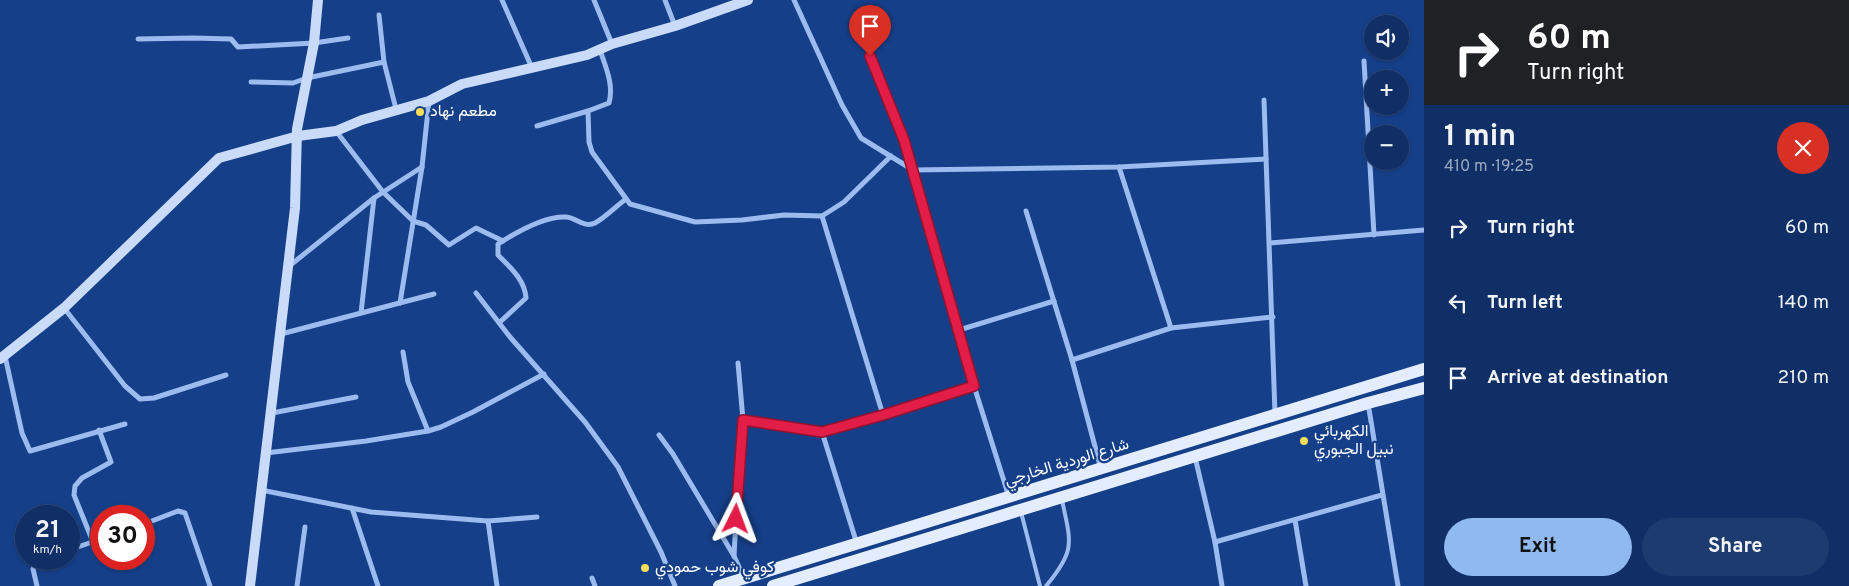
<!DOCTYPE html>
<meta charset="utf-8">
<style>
body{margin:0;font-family:Overpass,Vazirmatn,sans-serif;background:#1e3b70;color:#f1f3f6;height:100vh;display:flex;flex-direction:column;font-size:19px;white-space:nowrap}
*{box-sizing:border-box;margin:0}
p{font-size:16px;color:#9ca9c0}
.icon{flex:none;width:28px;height:28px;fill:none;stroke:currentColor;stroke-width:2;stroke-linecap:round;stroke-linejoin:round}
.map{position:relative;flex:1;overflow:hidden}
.drawer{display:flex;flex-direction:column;background:#102f67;width:425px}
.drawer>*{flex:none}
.guide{background:#202124;color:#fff;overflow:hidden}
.fabs{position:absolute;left:1364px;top:15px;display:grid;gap:10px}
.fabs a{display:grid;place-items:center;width:45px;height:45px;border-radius:50%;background:#102f67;box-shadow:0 1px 4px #0004,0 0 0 1px #304a7b;font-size:25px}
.speed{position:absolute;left:15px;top:505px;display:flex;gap:10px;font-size:25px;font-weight:700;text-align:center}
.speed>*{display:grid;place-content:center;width:65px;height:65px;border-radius:50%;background:#102f67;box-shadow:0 1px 4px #0004,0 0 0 1px #304a7b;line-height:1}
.speed small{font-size:12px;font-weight:400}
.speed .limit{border:8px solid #d22;background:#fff;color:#111}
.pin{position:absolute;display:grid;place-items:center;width:42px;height:42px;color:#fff;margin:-51px -21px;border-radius:50% 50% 50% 0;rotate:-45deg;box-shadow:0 0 5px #0007}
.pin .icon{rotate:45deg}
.me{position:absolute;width:55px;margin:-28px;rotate:3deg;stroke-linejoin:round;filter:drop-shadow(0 0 4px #0008)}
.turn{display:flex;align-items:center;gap:18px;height:105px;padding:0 20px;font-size:22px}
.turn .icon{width:65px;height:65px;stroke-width:2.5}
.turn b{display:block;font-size:35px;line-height:42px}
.round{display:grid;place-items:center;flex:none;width:52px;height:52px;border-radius:26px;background:#1e3b70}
.overview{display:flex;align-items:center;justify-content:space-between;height:85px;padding:0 20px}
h1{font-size:30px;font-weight:700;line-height:38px}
.cta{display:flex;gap:10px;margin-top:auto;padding:10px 20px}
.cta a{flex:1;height:58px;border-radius:30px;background:#90b9f0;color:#111;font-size:20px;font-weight:700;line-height:58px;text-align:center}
.cta a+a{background:#1e3b70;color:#f1f3f6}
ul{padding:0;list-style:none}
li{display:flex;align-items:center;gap:15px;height:75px;padding:0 20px}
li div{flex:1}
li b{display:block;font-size:19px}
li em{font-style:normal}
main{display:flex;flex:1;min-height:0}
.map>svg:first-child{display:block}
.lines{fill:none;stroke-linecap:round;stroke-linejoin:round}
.lane{stroke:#9cbbef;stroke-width:4}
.street{stroke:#9cbbef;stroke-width:5}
.secondary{stroke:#cadbfa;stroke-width:10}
.primary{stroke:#e4ecff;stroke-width:12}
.route-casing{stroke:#92132f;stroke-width:12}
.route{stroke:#e11d48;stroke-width:9}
.poi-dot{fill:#ffdc5a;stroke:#153f89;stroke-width:2}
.labels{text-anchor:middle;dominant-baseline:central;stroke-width:4.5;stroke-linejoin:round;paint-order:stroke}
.poi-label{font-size:16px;fill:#fff;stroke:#153f89;text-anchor:start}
.street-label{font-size:16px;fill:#fff;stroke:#153f89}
</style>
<main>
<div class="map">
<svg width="1424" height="586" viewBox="0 0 1424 586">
<rect width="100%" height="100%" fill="#153f89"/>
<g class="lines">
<g class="lane">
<polyline points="1021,512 1040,586"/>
<path d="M1046 586C1076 550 1071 543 1062 500"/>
</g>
<g class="street">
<polyline points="502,0 532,68"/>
<polyline points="594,0 612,44"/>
<polyline points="665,0 675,26"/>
<polyline points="794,0 842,105 861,138 913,170 1119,167 1266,159"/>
<polyline points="379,15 384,62 396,109"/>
<polyline points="857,22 904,140 974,386 1009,497"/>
<polyline points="138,39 193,38 231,39 238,47 314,43 348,38"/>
<polyline points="1364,61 1374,235"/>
<polyline points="251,82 293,83 307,78 384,62"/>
<polyline points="1264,100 1275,414"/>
<polyline points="588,111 589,142 592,152 630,204 695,222 742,220 784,215 822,216 844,202 891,156"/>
<path d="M537 126 588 111 609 103C614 85 606 68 600 50"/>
<polyline points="336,131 383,192 413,221 426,225 449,245 476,228 503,241"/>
<polyline points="1119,167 1171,328"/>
<polyline points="1026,211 1072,360 1101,469"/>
<polyline points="822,216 883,415"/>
<polyline points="1270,243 1424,230"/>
<polyline points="288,267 374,198 422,167"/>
<polyline points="476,293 510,337 585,422 618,467 661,552 675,586"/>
<polyline points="400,303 422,167 429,101"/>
<polyline points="64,308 125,386 140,399 154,398 226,375"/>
<polyline points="361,313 374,198"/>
<path d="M500 322 526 298C525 280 510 267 498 255V244C515 233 545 216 566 217 577 218 584 228 595 223 606 217 616 206 626 199"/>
<polyline points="959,330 1054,301"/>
<polyline points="281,334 434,294"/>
<polyline points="403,352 408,382 428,431"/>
<polyline points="5,356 22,433 30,451 125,424"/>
<polyline points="1072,360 1171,328 1273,317"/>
<polyline points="1368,403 1398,586"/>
<polyline points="272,413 356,397"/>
<polyline points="743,420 822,432 974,386"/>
<polyline points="822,432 857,544"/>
<polyline points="659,435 673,454 734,556 744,578"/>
<polyline points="266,453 366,441 428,431 441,427 473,412 544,374"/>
<polyline points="1195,457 1215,542 1222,586"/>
<polyline points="261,490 371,512 488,521 537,517"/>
<polyline points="352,508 378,586"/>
<polyline points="1295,520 1306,586"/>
<polyline points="488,521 497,586"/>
<polyline points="144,524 178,511 185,513 210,586"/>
<polyline points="93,542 74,495 75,486 82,478 111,462 99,430"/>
<polyline points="1215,542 1382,495"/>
<polyline points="69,550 101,539"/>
<polyline points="734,556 738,482 743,420 738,363"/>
<polyline points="592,578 595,586"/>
<polyline points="37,586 33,569 37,561 44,559"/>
<polyline points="297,586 305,527"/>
</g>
<g class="secondary">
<polyline points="0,359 64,308 219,158 298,136 336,131 362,120 429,101 462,84 587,55 612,44 675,26 748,0"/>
<polyline points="250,586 295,208 297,129 314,43 318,0"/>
</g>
<g class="primary">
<polyline points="719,586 1424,369"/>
<polyline points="773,586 1368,403 1424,388"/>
</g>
</g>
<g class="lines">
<defs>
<polyline id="route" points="736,519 743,420 822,432 883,415 974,386 904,140 870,56"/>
</defs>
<use href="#route" class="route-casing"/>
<use href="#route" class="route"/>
</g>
<g class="poi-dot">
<circle cx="420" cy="112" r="5"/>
<circle cx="1304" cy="441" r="5"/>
<circle cx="645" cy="568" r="5"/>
</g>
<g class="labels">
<g class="poi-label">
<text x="430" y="112">مطعم نهاد</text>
<text x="1314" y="432">الكهربائي<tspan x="1314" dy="18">نبيل الجبوري</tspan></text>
<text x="655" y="568">كوفي شوب حمودي</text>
</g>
<g class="street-label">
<text transform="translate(1067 463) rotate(-17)">شارع الوردية الخارجي</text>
</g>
</g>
</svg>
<div class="fabs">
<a><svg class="icon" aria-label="sound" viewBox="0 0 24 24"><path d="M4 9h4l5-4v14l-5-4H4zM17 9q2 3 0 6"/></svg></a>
<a>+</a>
<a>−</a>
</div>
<div class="speed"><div>21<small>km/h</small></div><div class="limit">30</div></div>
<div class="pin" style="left:870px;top:56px;background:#d93025"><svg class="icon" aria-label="arrive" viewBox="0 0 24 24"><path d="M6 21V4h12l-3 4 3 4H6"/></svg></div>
<svg class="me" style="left:736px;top:519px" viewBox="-20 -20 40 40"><path d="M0-17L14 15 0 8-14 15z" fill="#e11d48" stroke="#fff" stroke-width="4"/></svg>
</div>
<section class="drawer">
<div class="guide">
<div class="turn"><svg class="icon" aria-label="right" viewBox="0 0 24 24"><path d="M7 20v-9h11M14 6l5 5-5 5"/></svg><div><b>60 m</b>Turn right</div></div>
</div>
<div class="overview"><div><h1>1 min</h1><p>410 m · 19:25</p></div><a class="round" style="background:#d93025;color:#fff"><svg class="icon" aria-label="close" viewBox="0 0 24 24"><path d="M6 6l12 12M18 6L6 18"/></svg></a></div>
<ul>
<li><svg class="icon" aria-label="right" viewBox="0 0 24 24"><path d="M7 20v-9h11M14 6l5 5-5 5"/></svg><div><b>Turn right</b></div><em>60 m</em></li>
<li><svg class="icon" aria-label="left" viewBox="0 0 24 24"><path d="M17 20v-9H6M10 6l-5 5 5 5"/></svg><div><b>Turn left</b></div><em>140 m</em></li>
<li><svg class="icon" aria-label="arrive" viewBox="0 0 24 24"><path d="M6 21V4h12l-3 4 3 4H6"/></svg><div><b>Arrive at destination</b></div><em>210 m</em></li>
</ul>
<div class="cta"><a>Exit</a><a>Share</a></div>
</section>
</main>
